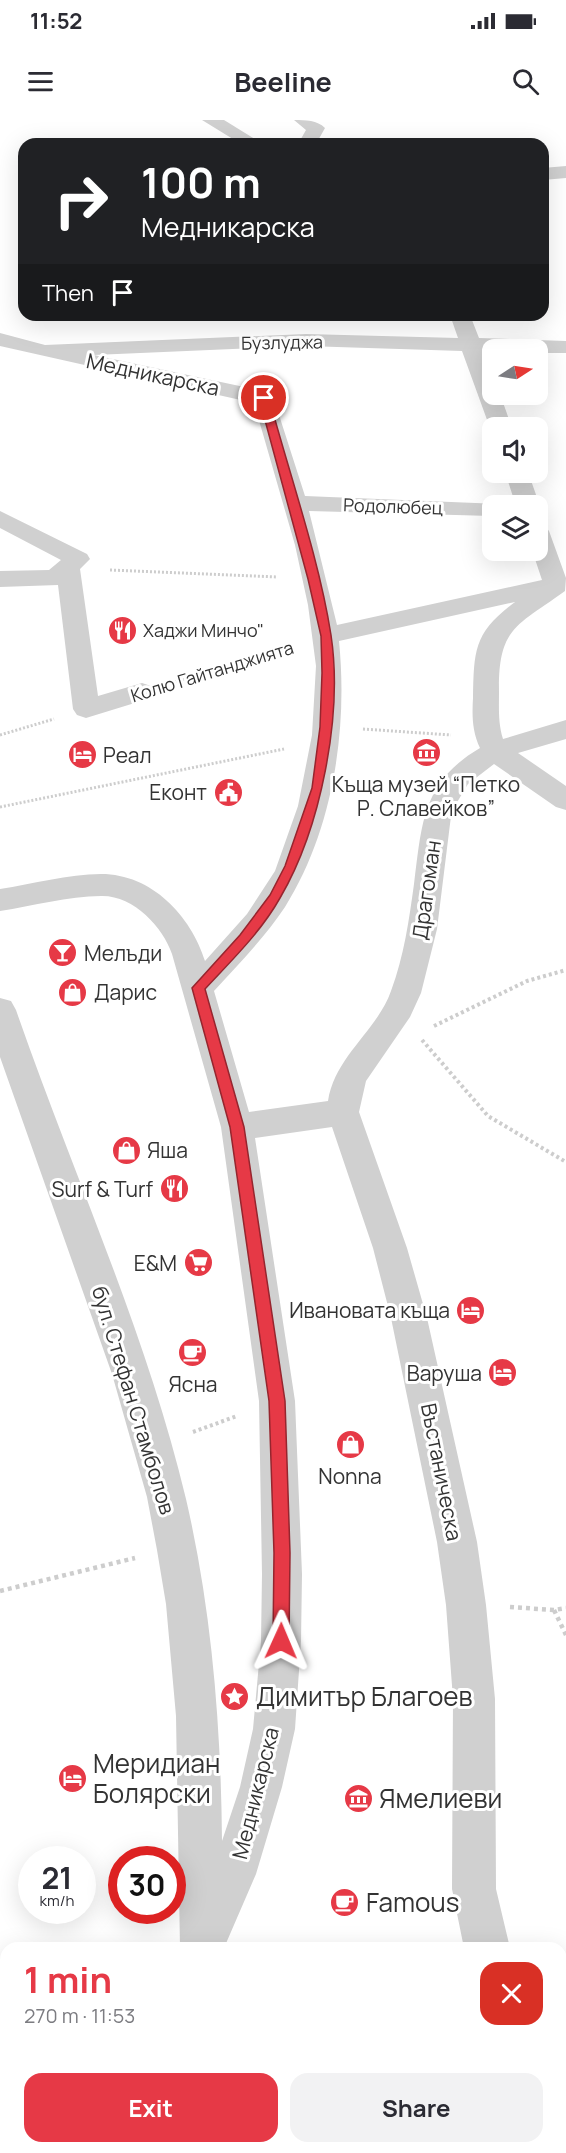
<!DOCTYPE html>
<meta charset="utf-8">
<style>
body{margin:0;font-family:Manrope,sans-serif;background:#f2f2f3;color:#2b2b33;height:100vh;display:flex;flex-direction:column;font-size:22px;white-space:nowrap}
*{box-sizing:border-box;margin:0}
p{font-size:20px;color:#7c7c81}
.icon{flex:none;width:33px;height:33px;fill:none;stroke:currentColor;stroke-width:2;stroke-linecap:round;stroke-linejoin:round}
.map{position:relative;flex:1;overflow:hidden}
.details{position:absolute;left:0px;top:1822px;width:567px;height:212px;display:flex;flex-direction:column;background:#fff;border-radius:18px 18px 0 0;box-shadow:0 6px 24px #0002}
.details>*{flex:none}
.guide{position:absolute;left:18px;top:18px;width:531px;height:183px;border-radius:18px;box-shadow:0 6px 24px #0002;background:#202124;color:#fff;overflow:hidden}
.needle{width:39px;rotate:78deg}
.fabs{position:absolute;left:482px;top:219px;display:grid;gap:12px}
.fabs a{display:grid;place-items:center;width:66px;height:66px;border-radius:12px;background:#fff;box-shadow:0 6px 24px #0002;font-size:30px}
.speed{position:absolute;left:18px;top:1726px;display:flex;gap:12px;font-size:30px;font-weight:700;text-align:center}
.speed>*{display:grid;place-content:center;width:78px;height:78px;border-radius:50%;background:#fff;box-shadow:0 6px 24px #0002;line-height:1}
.speed small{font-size:15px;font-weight:400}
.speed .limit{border:9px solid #d22;background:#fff;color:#111}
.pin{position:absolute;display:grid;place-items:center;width:51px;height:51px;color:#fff;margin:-26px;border:3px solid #fff;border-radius:50%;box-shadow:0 2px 6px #0007}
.me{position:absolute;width:66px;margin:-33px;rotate:1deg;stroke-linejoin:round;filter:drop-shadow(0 0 4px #0008)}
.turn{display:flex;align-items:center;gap:21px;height:126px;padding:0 24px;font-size:27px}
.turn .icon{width:78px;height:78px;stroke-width:2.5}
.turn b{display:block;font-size:42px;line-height:51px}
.then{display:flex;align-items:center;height:57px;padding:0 24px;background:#0003;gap:12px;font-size:22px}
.round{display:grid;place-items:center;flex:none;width:63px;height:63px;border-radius:18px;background:#f2f2f3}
.head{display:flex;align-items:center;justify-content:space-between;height:102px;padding:0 24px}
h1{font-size:36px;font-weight:700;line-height:45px;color:#e63946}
.button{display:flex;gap:12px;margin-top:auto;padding:12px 24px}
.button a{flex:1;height:69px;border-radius:18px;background:#e63946;color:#fff;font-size:24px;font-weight:700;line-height:69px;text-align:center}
.button a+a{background:#f2f2f3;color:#2b2b33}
.status{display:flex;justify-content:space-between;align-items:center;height:42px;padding:0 30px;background:#fff;direction:ltr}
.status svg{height:16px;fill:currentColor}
header{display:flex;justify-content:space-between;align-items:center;height:78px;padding:0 24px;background:#fff;font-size:27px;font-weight:700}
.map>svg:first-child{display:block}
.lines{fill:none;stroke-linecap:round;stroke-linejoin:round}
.path-far2{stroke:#cdcdcd;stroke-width:3;stroke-dasharray:2 2;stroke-linecap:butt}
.path-far1{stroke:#cdcdcd;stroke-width:4;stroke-dasharray:3 3;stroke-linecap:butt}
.path{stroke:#cdcdcd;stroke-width:4.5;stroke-dasharray:4 4;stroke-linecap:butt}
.minor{fill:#d0d0d0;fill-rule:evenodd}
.route{fill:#e63946;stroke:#96252e;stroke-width:1.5}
.labels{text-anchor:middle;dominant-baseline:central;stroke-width:6;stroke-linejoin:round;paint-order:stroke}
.far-street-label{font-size:18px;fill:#333;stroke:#fff}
.far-poi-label{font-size:18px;fill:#333;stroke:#fff;text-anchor:start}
.street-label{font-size:21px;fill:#333;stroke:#fff}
.poi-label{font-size:21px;fill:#333;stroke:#fff;text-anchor:end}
.near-poi-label{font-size:26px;fill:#333;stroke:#fff;text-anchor:start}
</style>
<div class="status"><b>11:52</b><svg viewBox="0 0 49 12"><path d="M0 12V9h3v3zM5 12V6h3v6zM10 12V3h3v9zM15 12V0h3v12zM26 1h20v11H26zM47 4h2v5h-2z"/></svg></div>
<header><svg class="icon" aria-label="menu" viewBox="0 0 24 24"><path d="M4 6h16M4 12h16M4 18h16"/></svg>Beeline<svg class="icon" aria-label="search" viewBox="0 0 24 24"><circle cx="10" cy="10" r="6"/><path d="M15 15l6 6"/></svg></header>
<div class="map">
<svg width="566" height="2033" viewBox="0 0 566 2033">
<rect width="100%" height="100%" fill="#fff"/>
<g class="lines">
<g class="path-far2">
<polyline points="110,450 277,457"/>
<polyline points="175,562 291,526"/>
<polyline points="363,609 451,615"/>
<polyline points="0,615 54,599"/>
<polyline points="0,687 284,629"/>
</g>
<g class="path-far1">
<polyline points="434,906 527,861 566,850"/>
<polyline points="422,920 488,996 566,1042"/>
<polyline points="193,1312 237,1296"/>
</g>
<g class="path">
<polyline points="0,1471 135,1438"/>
<polyline points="510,1487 554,1490 566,1488"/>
<polyline points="554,1490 566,1515"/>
</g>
<g class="minor">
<polygon points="202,0 224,0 263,24 241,24"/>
<path d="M294 0C306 0 317 0 325 8L316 24H298L306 10Z"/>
<polygon points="566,46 566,58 543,60 543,48"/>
<path d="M450 195H470L479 218 566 221V233H537V230L484 231 492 253V274H500L512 308H492V311L490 308 462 231 306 226 94 235 272 273 305 376 500 384 492 386V396L309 391 337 505 542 460 532 430H537V404L545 406 549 411 566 458 565 471C517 506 498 507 499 572 499 588 498 603 503 619L566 600V619L518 633 566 666V690L556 687 494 644 468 664 456 684 451 696 437 809 421 873 410 897 366 961 359 992 407 1128 427 1198 477 1422 486 1485 495 1579 496 1769 510 1828H464L452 1769 453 1579 446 1485 437 1422 391 1198 373 1128 332 1007 255 1018 295 1281 302 1454 301 1521 295 1609 282 1667 256 1754 224 1828H180L176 1596 166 1484 157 1430 147 1377 112 1254 0 937V878L11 881 16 890C72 1052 146 1211 186 1379 212 1491 221 1607 222 1721L240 1667 253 1609 261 1521 262 1454 259 1281 221 1007 172 834C163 807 133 775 101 776 68 776 33 786 0 791V769C33 764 68 754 101 754 152 754 191 796 205 841L247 794 275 751 298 686 312 615 316 546 308 485 295 425 254 283 0 226V213L45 225 306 214 458 218ZM515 482C474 513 474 529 473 578 472 595 472 611 480 628 422 662 422 703 414 764 409 800 404 836 391 871 377 911 335 936 328 981L249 992 214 871C239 844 265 817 285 787 333 710 348 610 339 521Z"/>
<polygon points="505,352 528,352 540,386 537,390 537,386 516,386"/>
<polygon points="0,391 87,434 90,439 80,449 98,576 142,563 151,566 155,572 151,578 86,598 77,595 73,589 58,465 0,467 0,451 49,450 61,440 0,408"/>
<polygon points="561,1907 566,1908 566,1954 561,1953"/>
<polygon points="144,2028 192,2028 191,2033 143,2033"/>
<polygon points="511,2028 559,2028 561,2033 513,2033"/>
</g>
</g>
<path class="route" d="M264 275 269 278C289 353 319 438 331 515 343 595 321 708 280 778 261 812 231 841 205 869L244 1007 285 1281 290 1433 289 1521 287 1527 281 1529 275 1527 273 1521 274 1433 269 1281 230 1007 192 868 240 815 270 775 285 746 312 668 320 607 322 553 321 516 308 459 259 278Z"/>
<defs>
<symbol id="restaurant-disc" viewBox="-11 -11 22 22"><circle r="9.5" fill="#e63946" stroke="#fff"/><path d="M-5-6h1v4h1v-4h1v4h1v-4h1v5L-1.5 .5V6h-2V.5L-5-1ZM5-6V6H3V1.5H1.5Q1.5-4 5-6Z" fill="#fff"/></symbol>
<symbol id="museum-disc" viewBox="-11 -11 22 22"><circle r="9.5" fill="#e63946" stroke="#fff"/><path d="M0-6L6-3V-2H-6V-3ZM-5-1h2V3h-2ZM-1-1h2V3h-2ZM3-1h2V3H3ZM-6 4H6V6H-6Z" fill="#fff"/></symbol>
<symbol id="hotel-disc" viewBox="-11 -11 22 22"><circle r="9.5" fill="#e63946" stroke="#fff"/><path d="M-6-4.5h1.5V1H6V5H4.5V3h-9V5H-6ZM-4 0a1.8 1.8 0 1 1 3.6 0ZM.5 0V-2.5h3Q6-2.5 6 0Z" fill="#fff"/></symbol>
<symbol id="civic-disc" viewBox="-11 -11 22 22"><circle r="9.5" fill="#e63946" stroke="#fff"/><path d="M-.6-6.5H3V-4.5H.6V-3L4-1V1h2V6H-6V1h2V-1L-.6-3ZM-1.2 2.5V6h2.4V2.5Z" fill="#fff"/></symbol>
<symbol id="bar-disc" viewBox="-11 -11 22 22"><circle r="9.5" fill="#e63946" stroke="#fff"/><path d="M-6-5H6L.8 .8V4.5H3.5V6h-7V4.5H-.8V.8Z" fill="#fff"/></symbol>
<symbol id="shop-disc" viewBox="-11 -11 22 22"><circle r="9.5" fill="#e63946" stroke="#fff"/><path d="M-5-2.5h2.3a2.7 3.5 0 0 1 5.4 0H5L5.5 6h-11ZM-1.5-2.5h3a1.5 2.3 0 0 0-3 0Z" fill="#fff"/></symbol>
<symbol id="supermarket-disc" viewBox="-11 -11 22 22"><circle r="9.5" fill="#e63946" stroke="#fff"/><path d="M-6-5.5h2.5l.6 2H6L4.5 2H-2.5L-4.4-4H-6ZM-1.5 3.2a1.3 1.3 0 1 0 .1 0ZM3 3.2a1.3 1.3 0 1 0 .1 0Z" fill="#fff"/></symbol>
<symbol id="cafe-disc" viewBox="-11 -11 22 22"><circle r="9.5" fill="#e63946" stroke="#fff"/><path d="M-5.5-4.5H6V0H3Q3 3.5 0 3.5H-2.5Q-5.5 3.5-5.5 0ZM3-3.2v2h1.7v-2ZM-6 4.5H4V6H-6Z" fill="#fff"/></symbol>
<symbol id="sight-disc" viewBox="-11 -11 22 22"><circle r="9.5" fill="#e63946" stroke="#fff"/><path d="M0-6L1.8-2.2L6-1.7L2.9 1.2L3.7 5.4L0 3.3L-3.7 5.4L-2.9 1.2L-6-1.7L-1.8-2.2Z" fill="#fff"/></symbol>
</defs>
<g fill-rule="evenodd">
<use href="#restaurant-disc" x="106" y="494" width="33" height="33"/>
<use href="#museum-disc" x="410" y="616" width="33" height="33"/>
<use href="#hotel-disc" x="66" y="618" width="33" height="33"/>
<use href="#civic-disc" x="212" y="656" width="33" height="33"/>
<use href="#bar-disc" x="46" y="816" width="33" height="33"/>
<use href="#shop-disc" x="56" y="856" width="33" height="33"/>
<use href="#shop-disc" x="110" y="1014" width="33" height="33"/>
<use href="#restaurant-disc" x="158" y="1052" width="33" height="33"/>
<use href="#supermarket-disc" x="182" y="1126" width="33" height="33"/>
<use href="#hotel-disc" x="454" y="1174" width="33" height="33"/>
<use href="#cafe-disc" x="176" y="1216" width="33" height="33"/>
<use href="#hotel-disc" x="486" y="1236" width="33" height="33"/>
<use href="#shop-disc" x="334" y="1308" width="33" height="33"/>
<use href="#sight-disc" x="218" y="1560" width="33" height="33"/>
<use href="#hotel-disc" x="56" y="1642" width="33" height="33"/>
<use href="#museum-disc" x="342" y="1662" width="33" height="33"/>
<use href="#cafe-disc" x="328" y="1766" width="33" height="33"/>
</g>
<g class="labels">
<g class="far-street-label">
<text transform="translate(282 222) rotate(-1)">Бузлуджа</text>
<text transform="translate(393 386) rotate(2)">Родолюбец</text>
<text transform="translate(212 551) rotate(-17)">Колю Гайтанджията</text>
</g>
<g class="far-poi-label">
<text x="143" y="510">Хаджи Минчо"</text>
</g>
<g class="street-label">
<text transform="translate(153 254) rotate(12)">Медникарска</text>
<text transform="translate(426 770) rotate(-82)">Драгоман</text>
<text transform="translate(134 1280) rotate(73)">бул. Стефан Стамболов</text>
<text transform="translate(442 1352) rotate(79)">Въстаническа</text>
<text transform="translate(255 1673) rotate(-76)">Медникарска</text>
</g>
<g class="poi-label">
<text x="103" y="635" text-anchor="start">Реал</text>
<text x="426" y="664" text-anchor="middle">Къща музей “Петко<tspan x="426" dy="24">Р. Славейков”</tspan></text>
<text x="207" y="672">Еконт</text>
<text x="84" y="833" text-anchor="start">Мелъди</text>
<text x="94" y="872" text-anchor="start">Дарис</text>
<text x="147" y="1030" text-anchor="start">Яша</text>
<text x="153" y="1069">Surf &amp; Turf</text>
<text x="177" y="1143">Е&amp;М</text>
<text x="450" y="1190">Ивановата къща</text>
<text x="482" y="1253">Варуша</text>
<text x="193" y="1264" text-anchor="middle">Ясна</text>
<text x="350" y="1356" text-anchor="middle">Nonna</text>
</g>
<g class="near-poi-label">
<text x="256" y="1576">Димитър Благоев</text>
<text x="93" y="1643">Меридиан<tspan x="93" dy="30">Болярски</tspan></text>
<text x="379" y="1678">Ямелиеви</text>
<text x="366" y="1782">Famous</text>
</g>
</g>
</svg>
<div class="fabs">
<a><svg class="needle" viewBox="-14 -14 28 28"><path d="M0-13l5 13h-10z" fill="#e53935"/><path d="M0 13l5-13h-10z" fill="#7c7c81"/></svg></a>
<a><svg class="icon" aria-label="sound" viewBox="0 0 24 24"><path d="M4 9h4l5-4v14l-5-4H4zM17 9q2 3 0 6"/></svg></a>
<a><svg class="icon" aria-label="layers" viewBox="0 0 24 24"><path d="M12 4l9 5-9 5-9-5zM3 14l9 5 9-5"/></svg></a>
</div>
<div class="speed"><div>21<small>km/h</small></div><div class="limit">30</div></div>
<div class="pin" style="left:264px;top:278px;background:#d93025"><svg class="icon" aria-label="arrive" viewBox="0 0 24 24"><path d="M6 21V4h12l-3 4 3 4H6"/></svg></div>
<svg class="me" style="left:281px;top:1521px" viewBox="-20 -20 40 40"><path d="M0-17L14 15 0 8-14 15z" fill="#e63946" stroke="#fff" stroke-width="4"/></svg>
<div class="guide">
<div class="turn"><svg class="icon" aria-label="right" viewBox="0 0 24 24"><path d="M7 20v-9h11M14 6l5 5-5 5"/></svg><div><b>100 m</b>Медникарска</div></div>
<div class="then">Then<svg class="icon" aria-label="arrive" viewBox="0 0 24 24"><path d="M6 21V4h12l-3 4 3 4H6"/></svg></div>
</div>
<section class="details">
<div class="head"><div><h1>1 min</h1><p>270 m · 11:53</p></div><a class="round" style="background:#d93025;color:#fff"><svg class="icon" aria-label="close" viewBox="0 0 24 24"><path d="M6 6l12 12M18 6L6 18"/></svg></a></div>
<div class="button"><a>Exit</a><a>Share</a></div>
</section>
</div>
